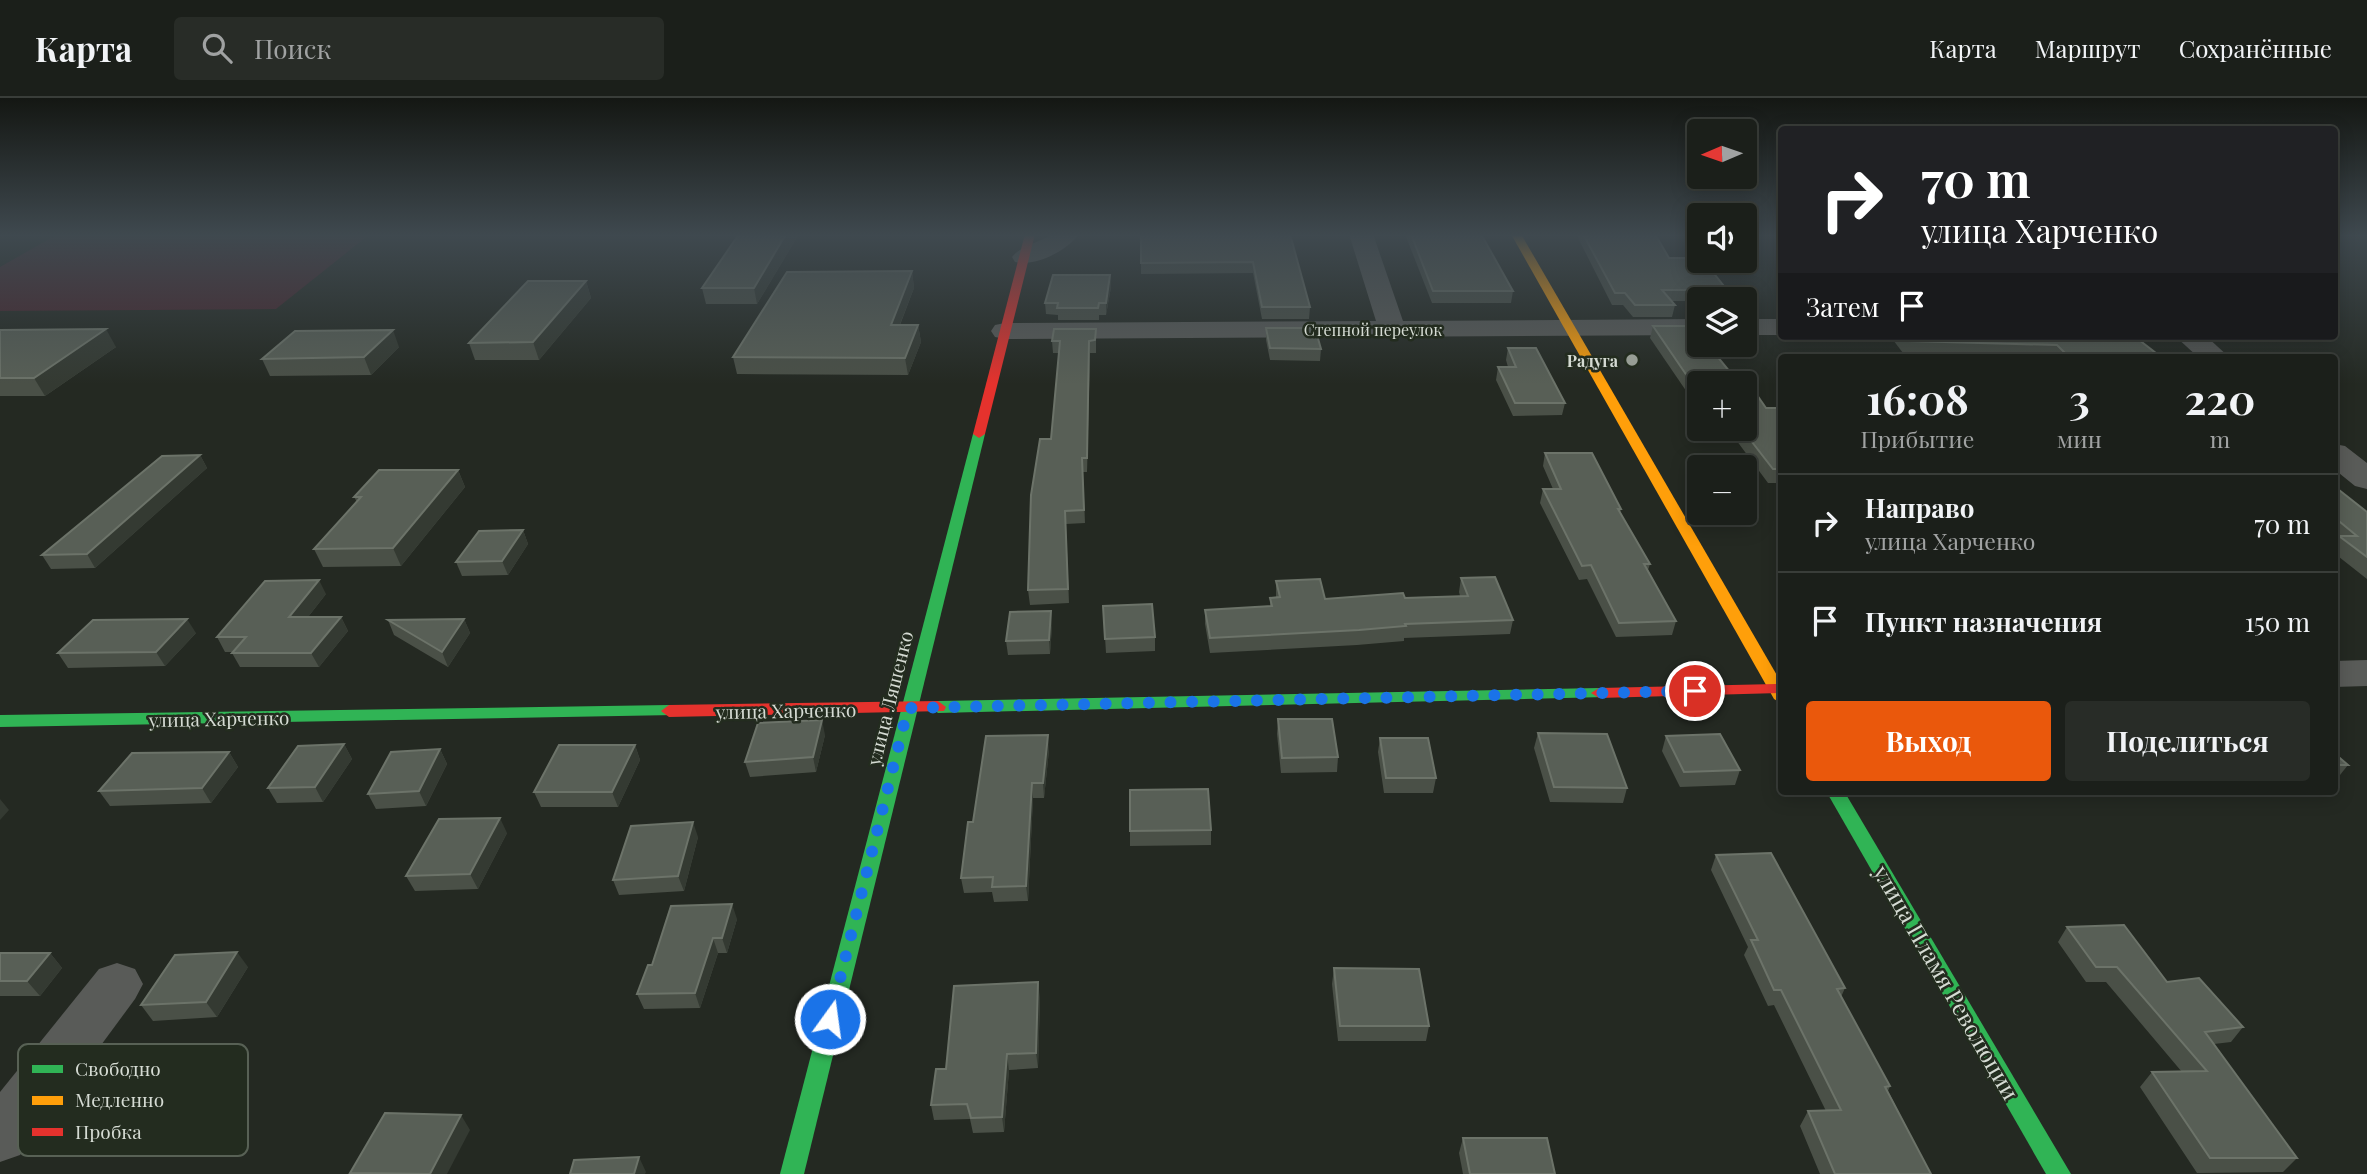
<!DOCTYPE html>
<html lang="ru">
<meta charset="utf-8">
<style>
body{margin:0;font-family:"Playfair Display",serif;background:#282c27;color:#f1f3f6;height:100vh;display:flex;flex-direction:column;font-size:26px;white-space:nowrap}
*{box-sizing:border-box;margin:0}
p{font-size:23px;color:#a0a2a2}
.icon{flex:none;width:38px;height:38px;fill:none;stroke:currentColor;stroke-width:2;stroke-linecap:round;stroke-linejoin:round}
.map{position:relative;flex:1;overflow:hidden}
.panel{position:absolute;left:1778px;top:256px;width:560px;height:441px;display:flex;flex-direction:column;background:#1b1f1a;border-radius:7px;box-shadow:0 4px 18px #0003,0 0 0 2px #393d39}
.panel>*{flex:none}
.hud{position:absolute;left:1778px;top:28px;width:560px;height:214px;border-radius:7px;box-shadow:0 4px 18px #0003,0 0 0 2px #393d39;background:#202124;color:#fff;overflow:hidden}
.needle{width:46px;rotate:268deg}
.fabs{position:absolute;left:1687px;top:21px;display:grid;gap:14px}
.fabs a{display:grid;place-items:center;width:70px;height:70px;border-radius:7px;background:#1b1f1a;box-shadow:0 4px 18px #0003,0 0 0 2px #393d39;font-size:35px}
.pin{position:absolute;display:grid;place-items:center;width:60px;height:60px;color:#fff;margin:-30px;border:4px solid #fff;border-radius:50%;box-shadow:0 2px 7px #0007}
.me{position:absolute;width:77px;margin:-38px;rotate:14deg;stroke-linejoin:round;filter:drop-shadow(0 0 5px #0008)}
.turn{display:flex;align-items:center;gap:24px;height:147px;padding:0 28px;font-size:32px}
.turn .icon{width:91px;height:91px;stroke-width:2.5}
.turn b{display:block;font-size:49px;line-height:60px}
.then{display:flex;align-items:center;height:66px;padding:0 28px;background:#0003;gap:14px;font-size:26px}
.eta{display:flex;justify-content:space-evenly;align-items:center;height:119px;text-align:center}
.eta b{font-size:42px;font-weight:700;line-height:49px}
.cta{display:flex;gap:14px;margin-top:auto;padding:14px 28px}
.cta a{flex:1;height:80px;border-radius:7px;background:#ea580c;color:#fff;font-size:28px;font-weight:700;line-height:80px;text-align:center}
.cta a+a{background:#282c27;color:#f1f3f6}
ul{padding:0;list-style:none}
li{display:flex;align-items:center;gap:21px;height:98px;padding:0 28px;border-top:2px solid #393d39}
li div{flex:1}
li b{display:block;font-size:26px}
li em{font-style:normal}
header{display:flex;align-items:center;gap:42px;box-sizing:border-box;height:98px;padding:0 35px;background:#1b1f1a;border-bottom:2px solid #393d39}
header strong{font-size:33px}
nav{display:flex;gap:38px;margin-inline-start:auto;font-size:24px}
.search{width:490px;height:63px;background:#282c27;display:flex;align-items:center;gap:18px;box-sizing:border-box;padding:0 24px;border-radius:7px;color:#a0a2a2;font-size:26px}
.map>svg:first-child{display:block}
.green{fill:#48252d}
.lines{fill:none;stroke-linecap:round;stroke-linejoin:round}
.street{fill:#595b58;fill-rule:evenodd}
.fast{fill:#30b455;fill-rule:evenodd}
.slow{fill:#ff9f0a;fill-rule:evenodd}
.jam{fill:#e5322d;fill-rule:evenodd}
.wall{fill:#4a5047}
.shaded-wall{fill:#343a32}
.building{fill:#585f56;stroke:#6c7369;stroke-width:2}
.route{stroke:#1a73e8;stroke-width:12;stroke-dasharray:0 21.6}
.poi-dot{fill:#979d95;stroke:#232c1f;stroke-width:2.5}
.labels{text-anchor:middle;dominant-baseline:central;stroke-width:5;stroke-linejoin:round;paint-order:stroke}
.far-street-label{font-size:16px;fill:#d5dbd3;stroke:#232c1f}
.far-poi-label{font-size:16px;font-weight:bold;fill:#d5dbd3;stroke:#232c1f;text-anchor:end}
.street-label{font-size:19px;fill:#d5dbd3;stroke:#232c1f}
.near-street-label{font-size:23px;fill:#d5dbd3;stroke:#232c1f}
.key{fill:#232c1f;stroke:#586155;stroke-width:2}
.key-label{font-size:19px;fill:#d5dbd3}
</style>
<header>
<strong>Карта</strong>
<div class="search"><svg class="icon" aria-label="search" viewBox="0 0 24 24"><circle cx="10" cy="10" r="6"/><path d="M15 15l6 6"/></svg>Поиск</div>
<nav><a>Карта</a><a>Маршрут</a><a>Сохранённые</a></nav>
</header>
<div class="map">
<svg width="2367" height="1076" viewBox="0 0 2367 1076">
<rect width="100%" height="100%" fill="#242922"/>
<polygon class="green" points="58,136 370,136 276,211 0,213 0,169"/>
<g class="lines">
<g class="street">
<path d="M1052 136H1079C1067 153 1035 169 1015 164L1012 159C1020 148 1041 144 1052 136Z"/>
<polygon points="1349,136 1373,136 1403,223 1699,221 1699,237 1005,241 995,239 991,233 995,227 1005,225 1376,223"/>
<rect x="1745" y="221" width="37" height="16"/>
<polygon points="2175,238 2206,238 2229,259 2198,259"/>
<polygon points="2334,346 2345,348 2367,365 2367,391 2355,388 2334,371"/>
<polygon points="2367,562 2367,588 2334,589 2334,563"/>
<polygon points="117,865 135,871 143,886 135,901 20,1057 0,1064 0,994 99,871"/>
</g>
<g class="fast">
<polygon points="979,332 985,336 804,1076 780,1076 973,336"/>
<polygon points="1599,590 1605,591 1607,595 1605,599 938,615 930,609 938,603"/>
<polygon points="669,607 677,613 675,617 0,629 0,617"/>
<polygon points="1826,693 1844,693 2071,1076 2046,1076"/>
</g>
<polygon class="slow" points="1511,136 1521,136 1782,586 1782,606 1774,601"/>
<g class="jam">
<polygon points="1025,136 1035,136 985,336 979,340 973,336"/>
<polygon points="1776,586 1782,587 1782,595 1599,600 1591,595 1599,590"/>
<polygon points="938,603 946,609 944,613 669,619 661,613 669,607"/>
</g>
</g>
<g class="wall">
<polygon points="739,136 799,136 757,206 706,206 702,190"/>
<polygon points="1141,136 1290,136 1310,209 1309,221 1262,221 1253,175 1141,176"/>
<polygon points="1405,136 1481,136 1513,193 1511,205 1432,205"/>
<polygon points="1576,136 1655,136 1669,160 1727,192 1725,201 1699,201 1699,203 1672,203 1675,207 1672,219 1633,219 1623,207 1612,207"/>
<polygon points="912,173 914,190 900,227 918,227 921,244 908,277 737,276 733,259"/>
<polygon points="1110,177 1111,189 1106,217 1099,217 1099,222 1058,222 1058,217 1046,216 1045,205"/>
<polygon points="586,183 591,200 539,262 475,262 469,245"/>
<polygon points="1653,228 1699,285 1699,303 1693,303 1650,240"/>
<polygon points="1266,230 1321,251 1320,263 1270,262 1266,242"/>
<polygon points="1096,231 1096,255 1090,255 1087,374 1083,374 1085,425 1066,426 1069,505 1030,507 1028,492 1051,341 1059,255 1053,255 1052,243"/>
<polygon points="0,232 116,249 45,298 0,298"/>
<polygon points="1890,238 2134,238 2161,259 2034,259 1903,255"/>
<polygon points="399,249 371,277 270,278 262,261"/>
<polygon points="1508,250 1565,305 1562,317 1513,318 1496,282 1498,269 1508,269 1506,262"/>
<polygon points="1748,297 1766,310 1782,310 1782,385 1768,385 1728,331 1745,331"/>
<polygon points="1545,355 1621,411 1620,415 1650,466 1648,472 1676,523 1672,537 1616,539 1587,481 1579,482 1540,405 1543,391 1553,391 1543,368"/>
<polygon points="200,357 207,370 95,470 51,471 42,457"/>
<polygon points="458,372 465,389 401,468 323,469 314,451 357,404 354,399"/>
<polygon points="2334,388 2367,414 2367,481 2334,455 2334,446 2337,442 2334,440"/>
<polygon points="523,432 528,446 508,477 462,478 456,464"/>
<polygon points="1461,480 1513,522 1510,536 1404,540 1404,543 1357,547 1210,555 1205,526 1205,512 1270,509 1270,500 1276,500 1276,483 1325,501 1460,498 1459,494"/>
<polygon points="326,496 308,519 341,519 348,533 319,569 240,569 232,555 233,554 225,554 217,539"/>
<polygon points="1103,508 1155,539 1155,553 1106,555"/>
<polygon points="464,521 470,535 448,569 394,537 388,522"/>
<polygon points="1052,527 1050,556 1008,557 1006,543"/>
<polygon points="196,535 165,568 68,570 58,555"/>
<polygon points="1278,621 1338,659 1337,674 1281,675 1277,636"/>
<polygon points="1538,635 1627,690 1623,705 1550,704 1534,650"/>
<polygon points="825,637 816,674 750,679 745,664"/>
<polygon points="1666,638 1740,672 1735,687 1680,689 1662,653"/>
<polygon points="1380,640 1436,680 1433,695 1384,695 1378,654"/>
<polygon points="344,646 352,661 323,704 277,705 268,690"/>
<polygon points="635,647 640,662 618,709 541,709 534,694"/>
<polygon points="440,651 447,666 426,708 376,711 368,696"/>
<polygon points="1049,652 1044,700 1033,700 1028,803 994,804 992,794 964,795 961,780 973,724"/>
<polygon points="229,654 238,669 211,705 110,708 99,693"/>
<polygon points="2334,655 2348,667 2336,682 2334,682"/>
<polygon points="1211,732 1211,747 1130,748 1130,733"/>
<polygon points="507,735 478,791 415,793 406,778"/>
<polygon points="698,739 684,793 619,797 613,782"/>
<polygon points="1716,757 1845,890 1841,899 1890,988 1888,993 1931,1076 1820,1076 1800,1028 1808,1013 1826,1013 1774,907 1768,908 1744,857 1748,849 1711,772"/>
<polygon points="737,821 727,855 718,855 700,910 644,911 637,896 652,867"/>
<polygon points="2067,829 2167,884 2243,929 2231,944 2214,946 2297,1060 2283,1074 2197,1075 2140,989 2152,974 2182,974 2106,884 2086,884 2058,844"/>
<polygon points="0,855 50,855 62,870 40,898 0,898"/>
<polygon points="248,869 217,919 153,923 141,907"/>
<polygon points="1334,870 1429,928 1426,943 1338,943 1332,886"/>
<polygon points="1040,899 1038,970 1009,972 1004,1034 973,1035 970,1021 934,1022 931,1007 946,971"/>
<polygon points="1463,1040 1555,1076 1463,1076 1459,1055"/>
</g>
<g class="shaded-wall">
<polygon points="786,136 799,136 757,206 754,190"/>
<polygon points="912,173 914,190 893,244 891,227"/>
<polygon points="1110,177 1111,189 1106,217 1106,205"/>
<polygon points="586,183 591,200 539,262 533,244"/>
<polygon points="918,227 921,244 908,277 905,260"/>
<polygon points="106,231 116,249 45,298 34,280"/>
<polygon points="393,232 399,249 371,277 364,259"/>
<polygon points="1089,243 1090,255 1087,374 1087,360"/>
<polygon points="200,357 207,370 95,470 87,456"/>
<polygon points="458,372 465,389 401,468 393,450"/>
<polygon points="523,432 528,446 508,477 502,463"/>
<polygon points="319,482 326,496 297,533 289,519"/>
<polygon points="1051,513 1052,527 1050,556 1049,542"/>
<polygon points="341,519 348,533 319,569 311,555"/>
<polygon points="187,521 196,535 165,568 156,554"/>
<polygon points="464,521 470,535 448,569 442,554"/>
<polygon points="822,622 825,637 816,674 813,659"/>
<polygon points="1048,637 1049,652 1044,700 1043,685"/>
<polygon points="344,646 352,661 323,704 315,689"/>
<polygon points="635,647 640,662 618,709 612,694"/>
<polygon points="440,651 447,666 426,708 419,693"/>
<polygon points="229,654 238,669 211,705 202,690"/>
<polygon points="1032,685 1033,700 1028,803 1026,788"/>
<polygon points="0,701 9,712 0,722"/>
<polygon points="500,720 507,735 478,791 470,776"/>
<polygon points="693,724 698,739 684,793 678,778"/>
<polygon points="732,806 737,821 727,855 722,840"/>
<polygon points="713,840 718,855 700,910 695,895"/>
<polygon points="237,854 248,869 217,919 206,904"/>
<polygon points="50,855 62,870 40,898 27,883"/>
<polygon points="1038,884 1040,899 1038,970 1036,955"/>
<polygon points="1007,956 1009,972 1004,1034 1002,1019"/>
<polygon points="461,1017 470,1032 447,1076 430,1076"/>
<polygon points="639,1059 646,1074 645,1076 634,1076"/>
</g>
<g class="building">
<polygon points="739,136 786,136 754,190 702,190"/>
<polygon points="1141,136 1290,136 1310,209 1262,209 1253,164 1141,165"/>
<polygon points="1411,136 1481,136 1513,193 1433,193"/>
<polygon points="1583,136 1655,136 1669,160 1699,160 1699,163 1704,163 1727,192 1662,192 1675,207 1635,207 1625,195 1615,195"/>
<polygon points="912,173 891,227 918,227 905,260 733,259 787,174"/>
<polygon points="1053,177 1110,177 1106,205 1099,205 1098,210 1057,210 1058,205 1045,205"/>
<polygon points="528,183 586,183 533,244 469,245"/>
<polygon points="1653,228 1693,228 1699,236 1699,247 1708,247 1739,285 1699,285 1699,291 1696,291"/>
<polygon points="1266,230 1315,230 1321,251 1270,250"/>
<polygon points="106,231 34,280 0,280 0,232"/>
<polygon points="1054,231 1096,231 1095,242 1089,243 1087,360 1082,360 1084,412 1065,413 1068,491 1028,492 1031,397 1040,341 1051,341 1060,243 1052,243"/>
<polygon points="393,232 364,259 262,261 295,233"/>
<polygon points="1904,238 2134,238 2161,259 2067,257 2057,247 1908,243"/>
<polygon points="1508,250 1536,250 1565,305 1515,305 1498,269 1516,269"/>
<polygon points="1745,293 1748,297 1757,297 1766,310 1782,310 1782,371 1773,371 1742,331 1745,331"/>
<polygon points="1545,355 1592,355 1621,411 1618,411 1650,466 1644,466 1676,523 1619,525 1591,467 1582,468 1543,391 1561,391"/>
<polygon points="200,357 87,456 42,457 162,358"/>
<polygon points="379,372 458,372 393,450 314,451 361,399 354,399"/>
<polygon points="2334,388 2367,414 2367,459 2339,438 2357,438 2334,419"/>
<polygon points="523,432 502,463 456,464 479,433"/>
<polygon points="1495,479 1513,522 1405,526 1406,528 1359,532 1210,540 1205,512 1272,508 1270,500 1280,499 1276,483 1320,481 1325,501 1403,495 1405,500 1468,498 1461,480"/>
<polygon points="319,482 289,519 341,519 311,555 232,555 246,539 217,539 265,483"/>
<polygon points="1152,506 1155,539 1105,541 1103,508"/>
<polygon points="1051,513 1049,542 1006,543 1010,514"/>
<polygon points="187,521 156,554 58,555 93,522"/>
<polygon points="464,521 442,554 388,522"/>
<polygon points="1278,621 1332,621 1338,659 1282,660"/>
<polygon points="822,622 813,659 745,664 758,625"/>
<polygon points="1538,635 1607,636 1627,690 1554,689"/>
<polygon points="1720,636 1740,672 1684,674 1666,638"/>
<polygon points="1048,637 1043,685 1032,685 1026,788 992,789 993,779 961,780 968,724 973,724 986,638"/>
<polygon points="1380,640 1428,640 1436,680 1386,680"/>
<polygon points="344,646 315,689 268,690 298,648"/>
<polygon points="559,647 635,647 612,694 534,694"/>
<polygon points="440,651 419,693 368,696 391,654"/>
<polygon points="229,654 202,690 99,693 132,655"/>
<polygon points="2334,655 2348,667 2334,667"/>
<polygon points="1208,691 1211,732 1130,733 1130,692"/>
<polygon points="500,720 470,776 406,778 439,721"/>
<polygon points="693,724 678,778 613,782 631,728"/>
<polygon points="1771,755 1845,890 1837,891 1890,988 1885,989 1931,1076 1835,1076 1808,1013 1841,1012 1781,892 1774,892 1751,842 1758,842 1716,757"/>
<polygon points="732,806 722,840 713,840 695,895 637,896 648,867 652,867 671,808"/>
<polygon points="2124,827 2167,884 2199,880 2243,929 2205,934 2297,1060 2210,1060 2152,974 2207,973 2117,869 2096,869 2067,829"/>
<polygon points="237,854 206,904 141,907 175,857"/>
<polygon points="0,855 50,855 27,883 0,883"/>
<polygon points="1334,870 1419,871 1429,928 1340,928"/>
<polygon points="1038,884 1036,955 1007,956 1002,1019 971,1020 967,1006 931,1007 936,971 946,971 954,888"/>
<polygon points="385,1015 461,1017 430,1076 350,1075"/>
<polygon points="1463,1040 1547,1040 1555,1076 1470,1076"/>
<polygon points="639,1059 634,1076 570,1076 574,1062"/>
</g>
<linearGradient id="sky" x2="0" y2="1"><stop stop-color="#141713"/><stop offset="0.48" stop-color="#3f494f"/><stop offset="1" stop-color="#3f494f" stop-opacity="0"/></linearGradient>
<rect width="2367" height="286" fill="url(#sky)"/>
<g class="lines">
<polyline class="route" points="830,921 908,610 1695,593"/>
</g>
<circle class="poi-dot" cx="1632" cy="262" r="7"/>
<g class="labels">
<g class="far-street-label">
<text x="1373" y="231">Степной переулок</text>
</g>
<g class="far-poi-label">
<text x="1618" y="262">Радуга</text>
</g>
<g class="street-label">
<text transform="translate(889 600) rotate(-76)">улица Ляшенко</text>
<text transform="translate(786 612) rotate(-1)">улица Харченко</text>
<text transform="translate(219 620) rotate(-1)">улица Харченко</text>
</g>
<g class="near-street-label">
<text transform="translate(1947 884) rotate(60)">улица Пламя Революции</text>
</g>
</g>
<rect x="18" y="946" width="230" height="112" rx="10" class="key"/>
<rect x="32" y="967" width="31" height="8" fill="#30b455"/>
<rect x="32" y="998" width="31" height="9" fill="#ff9f0a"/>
<rect x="32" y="1030" width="31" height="8" fill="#e5322d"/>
<g class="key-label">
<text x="75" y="978">Свободно</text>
<text x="75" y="1009">Медленно</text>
<text x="75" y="1041">Пробка</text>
</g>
</svg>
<div class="fabs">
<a><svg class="needle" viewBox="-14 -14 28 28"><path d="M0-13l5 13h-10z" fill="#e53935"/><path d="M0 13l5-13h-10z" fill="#a0a2a2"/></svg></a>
<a><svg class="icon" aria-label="sound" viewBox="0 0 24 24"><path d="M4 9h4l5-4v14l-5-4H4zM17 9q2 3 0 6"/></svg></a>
<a><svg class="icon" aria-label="layers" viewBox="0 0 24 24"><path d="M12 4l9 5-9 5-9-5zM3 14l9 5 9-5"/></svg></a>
<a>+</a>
<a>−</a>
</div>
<div class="pin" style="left:1695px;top:593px;background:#d93025"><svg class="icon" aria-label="arrive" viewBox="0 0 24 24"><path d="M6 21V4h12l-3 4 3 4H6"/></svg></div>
<svg class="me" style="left:830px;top:921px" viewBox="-20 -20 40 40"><circle r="17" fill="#1a73e8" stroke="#fff" stroke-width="3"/><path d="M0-11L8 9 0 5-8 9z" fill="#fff"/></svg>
<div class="hud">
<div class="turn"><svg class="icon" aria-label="right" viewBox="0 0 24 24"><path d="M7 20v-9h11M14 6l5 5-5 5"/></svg><div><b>70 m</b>улица Харченко</div></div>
<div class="then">Затем<svg class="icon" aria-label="arrive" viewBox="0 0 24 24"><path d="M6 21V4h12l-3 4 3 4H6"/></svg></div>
</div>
<section class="panel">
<div class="eta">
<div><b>16:08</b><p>Прибытие</p></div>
<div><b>3</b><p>мин</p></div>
<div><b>220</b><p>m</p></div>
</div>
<ul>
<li><svg class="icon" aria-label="right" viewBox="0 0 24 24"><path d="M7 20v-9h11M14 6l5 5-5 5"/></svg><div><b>Направо</b><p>улица Харченко</p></div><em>70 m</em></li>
<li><svg class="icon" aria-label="arrive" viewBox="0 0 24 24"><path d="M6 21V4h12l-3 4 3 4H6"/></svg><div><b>Пункт назначения</b></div><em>150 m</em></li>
</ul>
<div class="cta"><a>Выход</a><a>Поделиться</a></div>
</section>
</div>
